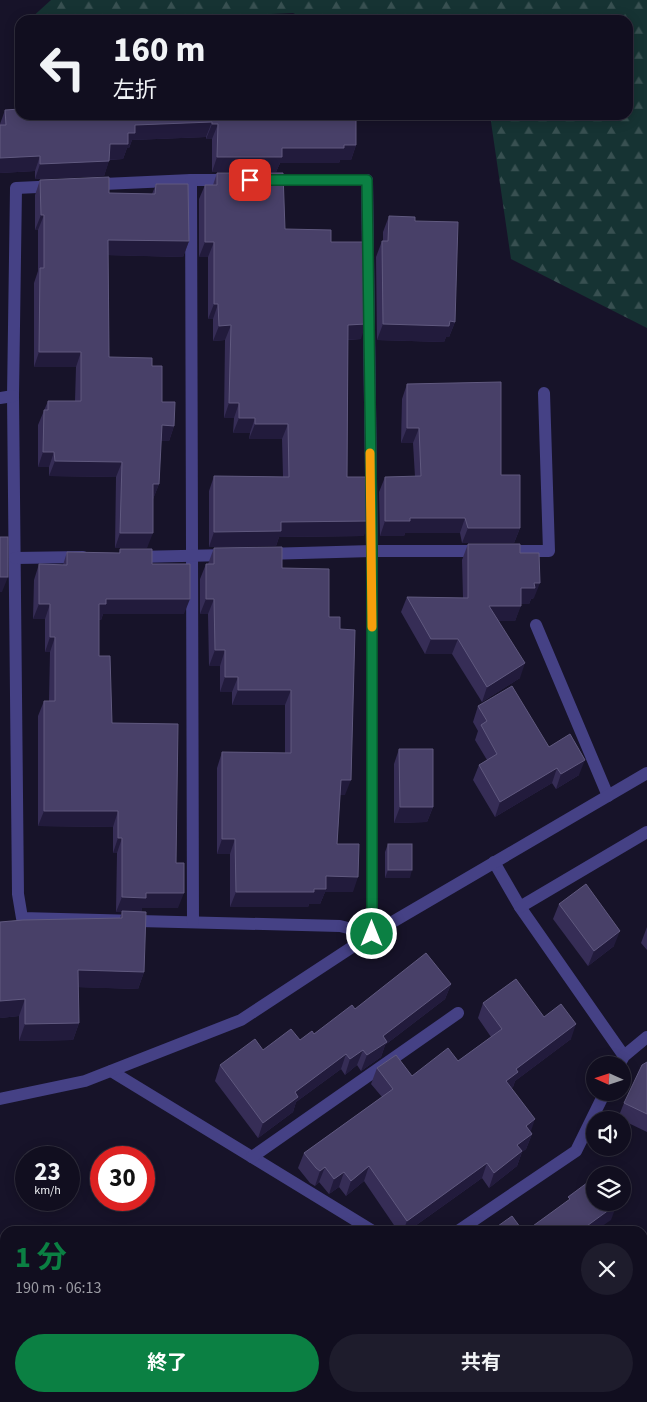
<!DOCTYPE html>
<html lang="ja">
<meta charset="utf-8">
<style>
body{margin:0;font-family:"Source Sans 3","Noto Sans JP",sans-serif;background:#1e1c2c;color:#f1f3f6;height:100vh;display:flex;flex-direction:column;font-size:19px;white-space:nowrap}
*{box-sizing:border-box;margin:0}
p{font-size:16px;color:#9c9ca4}
.icon{flex:none;width:28px;height:28px;fill:none;stroke:currentColor;stroke-width:2;stroke-linecap:round;stroke-linejoin:round}
.map{position:relative;flex:1;overflow:hidden}
.panel{position:absolute;left:0px;top:1226px;width:648px;height:176px;display:flex;flex-direction:column;background:#110e1f;border-radius:15px 15px 0 0;box-shadow:0 2px 12px #0003,0 0 0 1px #302e3d}
.panel>*{flex:none}
.hud{position:absolute;left:15px;top:15px;width:618px;height:105px;border-radius:15px;box-shadow:0 2px 12px #0003,0 0 0 1px #302e3d;background:#110e1f;color:#f1f3f6;overflow:hidden}
.needle{width:32px;rotate:273deg}
.buttons{position:absolute;left:586px;top:1056px;display:grid;gap:10px}
.buttons a{display:grid;place-items:center;width:45px;height:45px;border-radius:50%;background:#110e1f;box-shadow:0 2px 12px #0003,0 0 0 1px #302e3d;font-size:25px}
.speed{position:absolute;left:15px;top:1146px;display:flex;gap:10px;font-size:25px;font-weight:700;text-align:center}
.speed>*{display:grid;place-content:center;width:65px;height:65px;border-radius:50%;background:#110e1f;box-shadow:0 2px 12px #0003,0 0 0 1px #302e3d;line-height:1}
.speed small{font-size:12px;font-weight:400}
.speed .limit{border:8px solid #d22;background:#fff;color:#111}
.pin{position:absolute;display:grid;place-items:center;width:42px;height:42px;color:#fff;margin:-21px;border-radius:10px;box-shadow:0 2px 8px #0006}
.me{position:absolute;width:55px;margin:-28px;rotate:0deg;stroke-linejoin:round;filter:drop-shadow(0 0 4px #0008)}
.turn{display:flex;align-items:center;gap:18px;height:105px;padding:0 15px;font-size:22px}
.turn .icon{width:65px;height:65px;stroke-width:2.5}
.turn b{display:block;font-size:35px;line-height:42px}
.round{display:grid;place-items:center;flex:none;width:52px;height:52px;border-radius:26px;background:#1e1c2c}
.headline{display:flex;align-items:center;justify-content:space-between;height:85px;padding:0 15px}
h1{font-size:30px;font-weight:700;line-height:38px;color:#0b8043}
.button{display:flex;gap:10px;margin-top:auto;padding:10px 15px}
.button a{flex:1;height:58px;border-radius:30px;background:#0b8043;color:#fff;font-size:20px;font-weight:700;line-height:58px;text-align:center}
.button a+a{background:#1e1c2c;color:#f1f3f6}
.map>svg:first-child{display:block}
.forest{fill:url(#forest-firs)}
.lines{fill:none;stroke-linecap:round;stroke-linejoin:round}
.minor{stroke:#454185;stroke-width:12}
.tertiary{stroke:#454185;stroke-width:12}
.wall{fill:#362d56}
.shaded-wall{fill:#221b3c}
.building{fill:#484068;stroke:#60597f}
.route-casing{stroke:#07532c;stroke-width:12}
.route{stroke:#0b8043;stroke-width:9}
.slow{stroke:#f59e0b;stroke-width:9}
</style>
<div class="map">
<svg width="647" height="1402" viewBox="0 0 647 1402">
<defs>
<pattern id="forest-firs" width="22" height="20" patternUnits="userSpaceOnUse" patternTransform="scale(1.25)"><rect width="22" height="20" fill="#163333"/><path d="M5 1l3.5 6h-7zM16 11l3.5 6h-7z" fill="#385051"/></pattern>
</defs>
<rect width="100%" height="100%" fill="#171329"/>
<polygon class="forest" points="51,0 647,0 647,328 511,259 490,115 628,115 628,20 308,20 293,13 131,20 29,20"/>
<g class="lines">
<g class="minor">
<polygon points="191,180 367,180 372,551 372,934 340,926 22,918 18,894 13,396 16,188"/>
<polyline points="191,180 193,922"/>
<polyline points="0,398 13,396"/>
<polyline points="503,551 549,551 544,393"/>
<polyline points="265,554 372,551 483,551"/>
<polyline points="135,557 228,555"/>
<polyline points="15,558 83,557"/>
<polyline points="536,625 608,796"/>
<polyline points="494,862 520,907 624,1056"/>
<polyline points="520,907 647,832"/>
<polyline points="619,1065 624,1056 647,1037"/>
<polyline points="111,1071 373,1231"/>
<polyline points="252,1157 458,1013"/>
<polyline points="458,1231 576,1151 605,1092"/>
<polyline points="333,1402 336,1398"/>
</g>
<polyline class="tertiary" points="0,1099 85,1081 241,1020 372,934 647,773"/>
</g>
<g class="wall">
<polygon points="5,110 263,118 311,117 311,115 356,115 356,145 351,160 340,160 339,163 280,163 276,172 212,172 212,139 206,139 206,137 132,140 129,148 127,148 123,159 109,160 104,176 35,179 35,171 0,173 0,124"/>
<polygon points="217,173 285,229 331,242 361,339 348,340 347,477 364,536 279,537 276,546 209,547 209,491 214,476 283,477 282,439 249,439 250,433 233,433 234,418 224,418 225,340 213,341 213,319 208,319 208,257 199,257 199,199 205,185 213,185"/>
<polygon points="40,180 109,193 152,194 156,184 189,241 183,257 108,255 109,357 152,366 162,402 174,426 169,441 161,441 159,484 153,499 147,548 115,548 116,477 49,476 49,467 38,467 38,425 48,401 75,401 76,367 34,367 34,283 38,271 38,230 35,230 35,195"/>
<polygon points="389,216 415,221 455,322 449,337 446,337 444,342 377,340 376,257 382,241 383,241 383,232"/>
<polygon points="407,384 501,475 520,528 514,543 462,543 460,533 405,533 404,536 380,536 379,492 385,477 415,477 413,443 401,443 402,399"/>
<polygon points="468,544 520,553 534,598 531,599 529,604 521,604 515,621 499,621 520,678 482,702 452,654 425,654 401,612 407,597 463,598 462,560"/>
<polygon points="214,548 282,568 340,629 345,795 340,795 337,844 353,892 325,892 320,904 309,904 308,907 230,907 230,854 217,854 217,768 222,752 285,753 285,705 232,705 232,692 220,692 220,666 209,666 208,614 200,614 200,579 206,564 208,564"/>
<polygon points="120,549 152,564 184,614 103,614 101,620 99,620 99,656 112,723 176,863 178,908 142,908 141,912 144,972 138,989 78,987 79,1023 73,1040 19,1041 19,1016 0,1018 0,922 120,918 122,912 116,912 117,853 113,853 113,827 38,826 38,716 44,701 49,701 50,652 45,652 45,619 33,619 34,580 39,564 63,565 67,552 119,553"/>
<polygon points="478,706 549,747 579,775 556,789 552,783 495,817 473,780 479,765 487,760 475,740 478,731 473,722"/>
<polygon points="399,749 433,807 427,822 394,823 394,764"/>
<polygon points="388,844 410,878 385,878 385,852"/>
<polygon points="559,904 614,946 588,966 553,919"/>
<polygon points="647,927 647,950 641,943"/>
<polygon points="451,984 445,999 385,1045 381,1057 361,1071 357,1065 345,1075 341,1069 296,1102 293,1112 258,1138 215,1081 220,1065 263,1050 300,1040 314,1034 355,1009"/>
<polygon points="483,1003 544,1017 571,1039 515,1081 513,1087 511,1088 532,1134 526,1149 522,1152 517,1166 489,1188 482,1178 408,1231 398,1231 364,1181 346,1196 339,1187 329,1194 319,1182 315,1186 310,1183 298,1168 304,1153 382,1097 371,1084 377,1068 412,1076 458,1061 491,1037 478,1018"/>
<polygon points="647,1062 647,1132 618,1118 624,1103"/>
<polygon points="96,1398 120,1398 117,1402 102,1402"/>
</g>
<g class="shaded-wall">
<polygon points="212,122 206,137 132,140 129,148 127,148 123,159 104,160 110,144 135,125"/>
<polygon points="212,124 218,124 212,139 206,139"/>
<polygon points="344,145 356,145 351,160 340,160 339,163 280,163 276,172 212,172 217,157 282,148"/>
<polygon points="40,156 35,171 0,173 0,158"/>
<polygon points="109,161 104,176 35,179 40,164"/>
<polygon points="41,215 44,215 38,230 35,230"/>
<polygon points="108,240 189,241 183,257 102,255"/>
<polygon points="205,242 214,242 208,257 199,257"/>
<polygon points="214,304 218,304 213,319 208,319"/>
<polygon points="450,321 455,322 449,337 446,337 444,342 377,340 383,324"/>
<polygon points="366,324 361,339 343,340 348,325"/>
<polygon points="231,325 225,340 213,341 219,326"/>
<polygon points="39,352 81,352 76,367 34,367"/>
<polygon points="229,403 239,403 234,418 224,418"/>
<polygon points="239,418 255,418 250,433 233,433"/>
<polygon points="255,424 288,424 282,439 249,439"/>
<polygon points="162,425 174,426 169,441 157,441"/>
<polygon points="407,428 419,428 413,443 401,443"/>
<polygon points="43,452 54,452 49,467 38,467"/>
<polygon points="55,461 122,462 116,477 49,476"/>
<polygon points="153,484 159,484 153,499"/>
<polygon points="410,518 465,518 460,533 405,533 404,536 380,536 385,521"/>
<polygon points="369,521 364,536 279,537 276,546 209,547 214,532 281,522"/>
<polygon points="468,528 520,528 514,543 462,543"/>
<polygon points="120,533 153,533 147,548 115,548"/>
<polygon points="0,577 8,577 2,592 0,592"/>
<polygon points="534,583 540,583 534,598 531,599 529,604 515,604 521,588"/>
<polygon points="106,599 190,599 184,614 103,614 101,620 94,619 99,604"/>
<polygon points="206,599 214,599 208,614 200,614"/>
<polygon points="39,604 50,604 45,619 33,619"/>
<polygon points="489,606 521,606 515,621 484,621"/>
<polygon points="50,637 55,637 50,652 45,652"/>
<polygon points="431,639 458,639 452,654 425,654"/>
<polygon points="215,650 225,650 220,666 209,666"/>
<polygon points="525,663 520,678 482,702 487,687"/>
<polygon points="225,677 238,677 232,692 220,692"/>
<polygon points="238,690 291,690 285,705 232,705"/>
<polygon points="585,760 579,775 556,789 561,774"/>
<polygon points="557,768 552,783 495,817 500,802"/>
<polygon points="341,780 351,780 345,795 335,795"/>
<polygon points="400,807 433,807 427,822 394,823"/>
<polygon points="44,811 118,811 113,827 38,826"/>
<polygon points="118,838 122,838 117,853 113,853"/>
<polygon points="222,839 235,839 230,854 217,854"/>
<polygon points="388,870 412,870 410,878 385,878"/>
<polygon points="326,876 358,877 353,892 325,892 320,904 309,904 308,907 230,907 236,892 314,889"/>
<polygon points="146,893 184,893 178,908 142,908 141,913 116,912 122,897"/>
<polygon points="620,931 614,946 588,966 594,951"/>
<polygon points="78,970 144,972 138,989 71,987"/>
<polygon points="451,984 445,999 385,1045 381,1057 361,1071 367,1055 383,1036"/>
<polygon points="25,999 19,1016 0,1018 0,1001"/>
<polygon points="79,1023 73,1040 19,1041 25,1024"/>
<polygon points="576,1024 571,1039 515,1081 513,1087 501,1096 506,1081 516,1069"/>
<polygon points="363,1050 357,1065 345,1075 350,1059"/>
<polygon points="346,1054 341,1069 296,1102 293,1112 258,1138 263,1123 295,1092"/>
<polygon points="535,1119 530,1134 526,1126"/>
<polygon points="532,1134 526,1149 522,1152 517,1166 489,1188 494,1173 517,1145"/>
<polygon points="487,1163 482,1178 408,1231 403,1231 407,1221"/>
<polygon points="369,1166 364,1181 346,1196 351,1181"/>
<polygon points="325,1167 319,1182 315,1186 320,1171"/>
<polygon points="344,1172 339,1187 329,1194 334,1179"/>
<polygon points="617,1204 611,1220 595,1231 580,1231"/>
<polygon points="0,1369 5,1369 5,1385 0,1384"/>
<polygon points="115,1398 120,1398 117,1402 114,1402"/>
</g>
<g class="building">
<polygon points="20,109 20,115 263,115 263,118 316,117 316,115 356,115 356,145 344,145 344,148 282,148 282,157 217,157 218,124 212,124 212,122 135,125 135,133 128,133 128,144 110,144 109,161 40,164 40,156 0,158 0,125 6,125 5,110"/>
<polygon points="217,173 283,173 285,229 331,230 331,242 365,242 366,324 348,325 347,477 368,477 369,521 281,522 281,531 214,532 214,476 289,477 288,424 255,424 255,418 239,418 239,403 229,403 231,325 219,326 218,304 214,304 214,242 205,242 205,185 217,185"/>
<polygon points="109,177 109,193 155,194 156,184 188,184 189,241 108,240 109,357 152,358 152,366 162,366 162,402 175,402 174,426 162,425 159,484 153,484 153,533 120,533 122,462 55,461 54,452 43,452 44,410 48,410 48,401 81,401 81,352 39,352 40,268 44,268 44,215 41,215 40,180"/>
<polygon points="389,216 415,217 415,221 458,222 455,322 450,321 449,326 383,324 382,241 388,241"/>
<polygon points="501,382 501,475 520,475 520,528 468,528 465,518 410,518 410,521 385,521 385,477 421,476 419,428 407,428 407,384"/>
<rect x="0" y="537" width="8" height="40"/>
<polygon points="468,544 520,544 520,553 539,553 540,583 534,583 535,588 521,588 521,606 489,606 525,663 487,687 458,639 431,639 407,597 468,598"/>
<polygon points="282,547 282,568 329,569 329,617 340,617 340,629 355,630 351,780 341,780 337,844 359,844 358,877 326,876 326,889 314,889 314,892 236,892 235,839 222,839 222,752 291,753 291,690 238,690 238,677 225,677 225,650 215,650 214,599 206,599 206,564 214,564 214,548"/>
<polygon points="120,549 152,549 152,564 190,564 190,599 106,599 106,604 99,604 99,656 110,656 112,723 178,724 176,863 184,863 184,893 146,893 146,898 122,897 122,838 118,838 118,811 44,811 44,701 55,701 55,637 50,637 50,604 39,604 39,564 67,565 67,552 120,553"/>
<polygon points="512,686 549,747 570,734 585,760 561,774 557,768 500,802 479,765 497,754 481,725 487,721 478,706"/>
<polygon points="399,749 433,749 433,807 400,807"/>
<rect x="388" y="844" width="24" height="26"/>
<polygon points="586,884 620,931 594,951 559,904"/>
<polygon points="122,911 146,912 144,972 78,970 79,1023 25,1024 25,999 0,1001 0,922 23,920 122,918"/>
<polygon points="426,953 451,984 383,1036 387,1042 367,1055 363,1050 350,1059 346,1054 295,1092 298,1097 263,1123 220,1065 255,1039 263,1050 291,1029 300,1040 312,1031 314,1034 352,1005 355,1009"/>
<polygon points="516,979 544,1017 561,1004 576,1024 516,1069 518,1072 506,1081 535,1119 526,1126 532,1134 517,1145 522,1151 494,1173 487,1163 407,1221 369,1166 351,1181 344,1172 334,1179 325,1167 320,1171 316,1168 304,1153 393,1089 377,1068 396,1055 412,1076 448,1048 458,1061 502,1029 483,1003"/>
<polygon points="647,1062 647,1114 624,1103 642,1065"/>
<polygon points="595,1177 595,1202 616,1202 617,1204 580,1231 526,1231 570,1199 568,1197"/>
<polygon points="512,1216 523,1231 491,1231"/>
<polygon points="1,1293 5,1294 5,1369 0,1369"/>
<polygon points="252,1398 300,1398 307,1401 254,1402 251,1401"/>
</g>
<g class="lines">
<defs>
<polyline id="route" points="250,180 367,180 372,551 372,934"/>
</defs>
<use href="#route" class="route-casing"/>
<use href="#route" class="route"/>
<polyline class="slow" points="370,453 372,627"/>
</g>
</svg>
<div class="buttons">
<a><svg class="needle" viewBox="-14 -14 28 28"><path d="M0-13l5 13h-10z" fill="#e53935"/><path d="M0 13l5-13h-10z" fill="#9c9ca4"/></svg></a>
<a><svg class="icon" aria-label="sound" viewBox="0 0 24 24"><path d="M4 9h4l5-4v14l-5-4H4zM17 9q2 3 0 6"/></svg></a>
<a><svg class="icon" aria-label="layers" viewBox="0 0 24 24"><path d="M12 4l9 5-9 5-9-5zM3 14l9 5 9-5"/></svg></a>
</div>
<div class="speed"><div>23<small>km/h</small></div><div class="limit">30</div></div>
<div class="pin" style="left:250px;top:180px;background:#d93025"><svg class="icon" aria-label="arrive" viewBox="0 0 24 24"><path d="M6 21V4h12l-3 4 3 4H6"/></svg></div>
<svg class="me" style="left:372px;top:934px" viewBox="-20 -20 40 40"><circle r="17" fill="#0b8043" stroke="#fff" stroke-width="3"/><path d="M0-11L8 9 0 5-8 9z" fill="#fff"/></svg>
<div class="hud">
<div class="turn"><svg class="icon" aria-label="left" viewBox="0 0 24 24"><path d="M17 20v-9H6M10 6l-5 5 5 5"/></svg><div><b>160 m</b>左折</div></div>
</div>
<section class="panel">
<div class="headline"><div><h1>1 分</h1><p>190 m · 06:13</p></div><a class="round"><svg class="icon" aria-label="close" viewBox="0 0 24 24"><path d="M6 6l12 12M18 6L6 18"/></svg></a></div>
<div class="button"><a>終了</a><a>共有</a></div>
</section>
</div>
